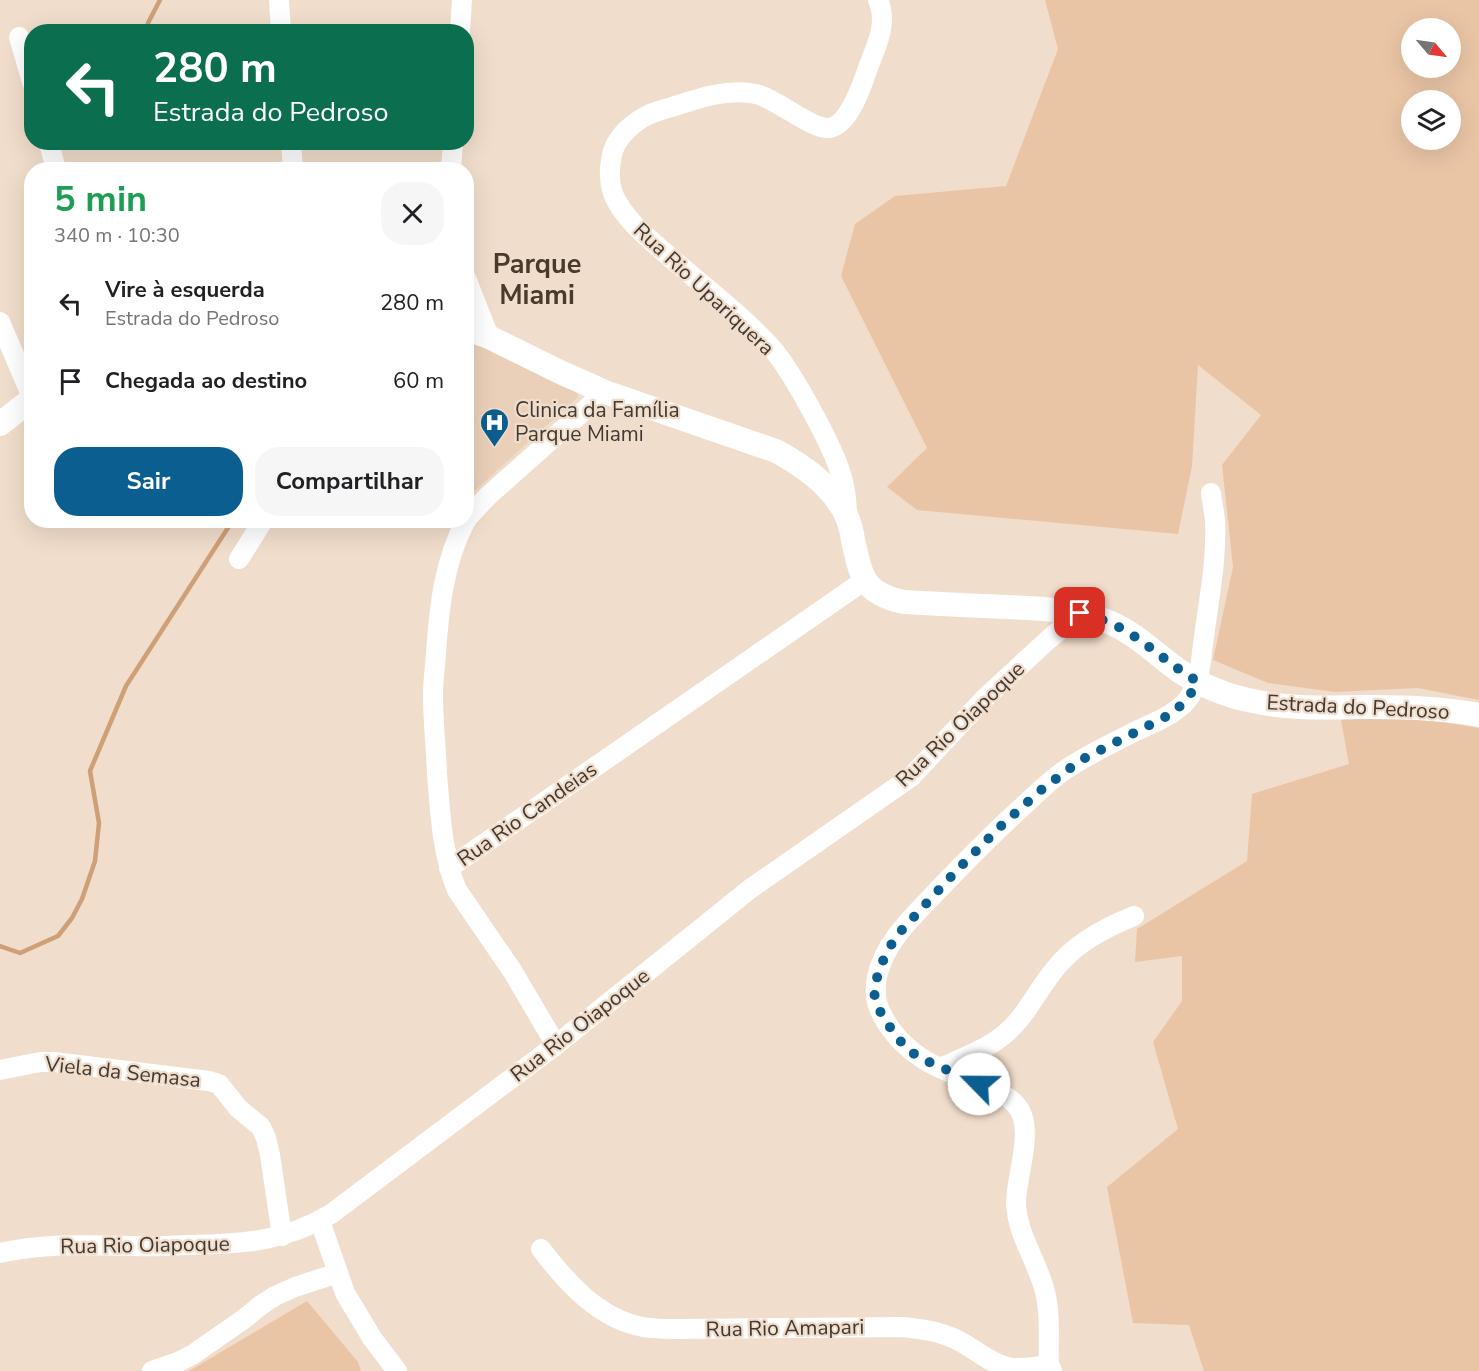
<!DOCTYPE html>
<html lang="pt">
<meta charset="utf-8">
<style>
body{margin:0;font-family:"Nunito Sans",sans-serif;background:#f6f6f6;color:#202124;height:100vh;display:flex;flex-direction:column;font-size:22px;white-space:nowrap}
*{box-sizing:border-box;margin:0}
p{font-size:20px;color:#757577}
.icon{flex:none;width:33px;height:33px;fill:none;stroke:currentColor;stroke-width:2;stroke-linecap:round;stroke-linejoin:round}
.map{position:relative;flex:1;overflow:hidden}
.side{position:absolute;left:24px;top:162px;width:450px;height:366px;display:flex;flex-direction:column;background:#fff;border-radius:24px;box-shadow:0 6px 24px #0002}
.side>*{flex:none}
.guide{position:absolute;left:24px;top:24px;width:450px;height:126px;border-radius:24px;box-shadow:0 6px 24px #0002;background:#0b6e4f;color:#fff;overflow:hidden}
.needle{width:39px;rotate:119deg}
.controls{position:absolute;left:1401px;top:18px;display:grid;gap:12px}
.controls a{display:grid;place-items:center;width:60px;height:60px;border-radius:50%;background:#fff;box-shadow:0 6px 24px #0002;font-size:30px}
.pin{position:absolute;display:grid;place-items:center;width:51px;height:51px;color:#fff;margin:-26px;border-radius:12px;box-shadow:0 3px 9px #0006}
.me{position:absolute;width:66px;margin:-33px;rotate:293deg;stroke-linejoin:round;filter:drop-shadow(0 0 4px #0008)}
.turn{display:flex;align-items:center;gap:21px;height:126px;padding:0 30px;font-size:27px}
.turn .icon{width:78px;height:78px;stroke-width:2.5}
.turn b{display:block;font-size:42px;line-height:51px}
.round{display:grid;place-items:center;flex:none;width:63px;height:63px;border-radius:24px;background:#f6f6f6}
.headline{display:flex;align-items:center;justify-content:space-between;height:102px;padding:0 30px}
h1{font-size:36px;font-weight:700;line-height:45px;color:#1e9e55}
.primary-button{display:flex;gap:12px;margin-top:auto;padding:12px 30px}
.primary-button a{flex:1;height:69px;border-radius:24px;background:#0a5e90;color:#fff;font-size:24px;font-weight:700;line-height:69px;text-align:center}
.primary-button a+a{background:#f6f6f6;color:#202124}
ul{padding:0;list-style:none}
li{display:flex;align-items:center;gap:18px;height:78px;padding:0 30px}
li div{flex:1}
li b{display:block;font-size:22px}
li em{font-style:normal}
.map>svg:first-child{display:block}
.built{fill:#ead0b9}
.green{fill:#eac5a5;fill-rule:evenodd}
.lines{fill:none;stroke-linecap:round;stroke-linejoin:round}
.stream{stroke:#cea077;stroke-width:4.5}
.minor{stroke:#fff;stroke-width:20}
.major{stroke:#fff;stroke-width:24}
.route{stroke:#0a5e90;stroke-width:10;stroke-dasharray:0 18}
.labels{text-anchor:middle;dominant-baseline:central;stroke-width:4.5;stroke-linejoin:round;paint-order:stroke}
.street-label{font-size:21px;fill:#413932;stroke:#f1ddcb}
.poi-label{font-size:21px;fill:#413932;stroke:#f1ddcb;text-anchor:start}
.district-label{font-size:27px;font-weight:bold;fill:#4a3a2c;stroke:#f1ddcb}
</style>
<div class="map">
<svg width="1479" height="1371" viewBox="0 0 1479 1371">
<rect width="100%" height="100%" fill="#f1ddcb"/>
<polygon class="built" points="466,341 484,345 577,389 578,397 467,498"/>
<g class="green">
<path d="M1045 0H1479V700L1418 688 1335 692 1268 683 1213 660 1233 567 1222 465 1261 415 1198 365 1192 466 1178 534 917 510 887 487 927 448 841 276 855 224 895 196 1006 186 1058 49ZM1450 28V68H1412V28ZM1412 100H1450V140H1412Z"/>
<polygon points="1369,718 1423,719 1479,728 1479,1371 1204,1371 1189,1325 1133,1323 1107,1187 1178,1129 1153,1042 1182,1001 1182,956 1135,962 1137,929 1247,861 1252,794 1349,764 1341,720"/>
<polygon points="307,1301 358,1362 361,1371 189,1371"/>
</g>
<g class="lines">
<g class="stream">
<polyline points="146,32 148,23 160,0"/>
<polyline points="0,946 20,953 58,936 72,918 82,899 95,861 99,823 90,771 126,686 233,520"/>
</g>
<g class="minor">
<polyline points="279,0 281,32"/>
<polyline points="460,32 462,0"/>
<polyline points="19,37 32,82"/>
<polyline points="49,142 56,170"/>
<polyline points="291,142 293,170"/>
<polyline points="451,170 453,142"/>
<polyline points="466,278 489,337"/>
<polyline points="0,322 32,397"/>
<path d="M847 517C847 500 845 484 839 468 830 443 816 418 803 395 793 378 783 360 770 346 740 314 705 287 672 259 651 240 626 222 614 196 608 181 609 166 613 151 618 135 635 121 650 114 657 111 665 109 672 107 699 98 728 88 756 94 777 99 812 130 829 128 850 125 863 82 869 65 877 45 888 22 878 0"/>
<path d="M466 520C444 561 439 608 436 654 435 667 433 681 433 695 433 721 436 747 437 773 440 810 442 855 457 890L513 972 556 1045"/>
<polyline points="466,520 469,516 489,495 605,392"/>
<polyline points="239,559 261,524 262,520"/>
<polyline points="449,868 865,580"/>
<path d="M940 1068C962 1058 988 1049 1006 1033 1025 1017 1036 993 1051 974 1072 945 1102 929 1134 916"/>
<polyline points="0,1070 40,1062 54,1062 209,1081 219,1084 238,1108 261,1127 266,1138 270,1155 282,1236"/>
<polyline points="320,1221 345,1293 372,1338 397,1371"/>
<path d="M541 1249C567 1283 599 1319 643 1327 654 1329 665 1329 676 1329L903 1327C920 1329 937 1331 953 1338 972 1346 987 1362 1007 1367 1021 1370 1036 1367 1049 1364"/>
<path d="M0 1253C44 1243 88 1245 133 1246 152 1247 170 1246 189 1245 242 1244 284 1242 331 1214L556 1045 750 889 911 777 984 699 1049 639 1080 613"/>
<polyline points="152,1371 178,1362 192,1355 244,1319 261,1305 275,1296 295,1287 338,1273"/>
<path d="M1052 1371 1049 1364C1048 1341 1051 1315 1045 1292 1038 1262 1017 1235 1016 1203 1016 1175 1036 1127 1016 1105 1008 1095 995 1091 983 1086 947 1071 914 1062 890 1028 878 1010 873 999 877 977 884 942 914 916 937 891 964 863 991 835 1020 809 1034 796 1047 783 1062 772 1083 757 1107 746 1130 734 1150 724 1178 715 1190 696 1201 679 1201 656 1204 637 1209 598 1217 559 1215 520 1214 511 1212 502 1211 493"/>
</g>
<g class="major">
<path d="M466 329 489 337 560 372 605 392 776 451C804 466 834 487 847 517 850 524 852 532 853 540 861 577 864 594 904 602 939 604 974 606 1009 607 1043 609 1079 609 1111 623 1136 634 1156 654 1178 670 1200 685 1227 696 1253 701 1292 710 1331 707 1371 707 1407 707 1443 708 1479 715"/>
<polyline points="0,424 32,399"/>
</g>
</g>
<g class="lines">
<path class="route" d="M979 1084 920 1058 906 1048 894 1033 883 1017 878 1007 874 993 878 973 887 951 900 932 959 868 1002 825 1041 790 1081 760 1173 713 1189 697 1197 681C1171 666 1150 645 1124 630 1110 622 1095 617 1080 613"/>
</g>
<defs>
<symbol id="hospital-pin" viewBox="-11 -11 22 30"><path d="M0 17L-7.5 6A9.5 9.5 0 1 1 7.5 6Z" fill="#0a5e90" stroke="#f1ddcb"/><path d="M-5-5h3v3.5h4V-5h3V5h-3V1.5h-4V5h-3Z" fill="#fff"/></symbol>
</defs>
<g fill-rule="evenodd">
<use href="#hospital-pin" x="478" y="406" width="33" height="45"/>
</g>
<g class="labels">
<g class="street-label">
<text transform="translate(704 289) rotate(43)">Rua Rio Upariquera</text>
<text transform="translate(1358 707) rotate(3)">Estrada do Pedroso</text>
<text transform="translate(960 724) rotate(-44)">Rua Rio Oiapoque</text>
<text transform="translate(527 814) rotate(-35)">Rua Rio Candeias</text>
<text transform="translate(580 1025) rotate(-38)">Rua Rio Oiapoque</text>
<text transform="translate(123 1072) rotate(6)">Viela da Semasa</text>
<text transform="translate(145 1245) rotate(-1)">Rua Rio Oiapoque</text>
<text transform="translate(785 1328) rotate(-1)">Rua Rio Amapari</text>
</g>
<g class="poi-label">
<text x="515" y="410">Clinica da Família<tspan x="515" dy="24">Parque Miami</tspan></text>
</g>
<g class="district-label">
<text x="537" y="264">Parque<tspan x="537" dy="31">Miami</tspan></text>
</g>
</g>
</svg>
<div class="controls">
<a><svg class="needle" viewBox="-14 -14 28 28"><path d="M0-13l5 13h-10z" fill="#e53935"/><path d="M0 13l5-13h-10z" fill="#757577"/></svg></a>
<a><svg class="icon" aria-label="layers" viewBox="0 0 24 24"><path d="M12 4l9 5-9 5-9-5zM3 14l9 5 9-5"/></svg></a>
</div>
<div class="pin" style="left:1080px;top:613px;background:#d93025"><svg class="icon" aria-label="arrive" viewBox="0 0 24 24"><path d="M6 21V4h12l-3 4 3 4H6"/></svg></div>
<svg class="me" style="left:979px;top:1084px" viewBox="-20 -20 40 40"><circle r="19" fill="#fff"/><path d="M0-13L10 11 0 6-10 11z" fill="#0a5e90"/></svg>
<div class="guide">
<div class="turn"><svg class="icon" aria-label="left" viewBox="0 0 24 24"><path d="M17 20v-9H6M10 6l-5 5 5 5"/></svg><div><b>280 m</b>Estrada do Pedroso</div></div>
</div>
<section class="side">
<div class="headline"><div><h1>5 min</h1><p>340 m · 10:30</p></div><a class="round"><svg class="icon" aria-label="close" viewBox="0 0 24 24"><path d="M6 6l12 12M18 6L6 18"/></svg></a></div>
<ul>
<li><svg class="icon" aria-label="left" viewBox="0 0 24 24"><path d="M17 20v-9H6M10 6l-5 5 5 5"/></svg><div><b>Vire à esquerda</b><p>Estrada do Pedroso</p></div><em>280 m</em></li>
<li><svg class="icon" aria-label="arrive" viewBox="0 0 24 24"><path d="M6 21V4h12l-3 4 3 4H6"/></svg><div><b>Chegada ao destino</b></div><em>60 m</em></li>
</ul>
<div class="primary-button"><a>Sair</a><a>Compartilhar</a></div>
</section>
</div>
